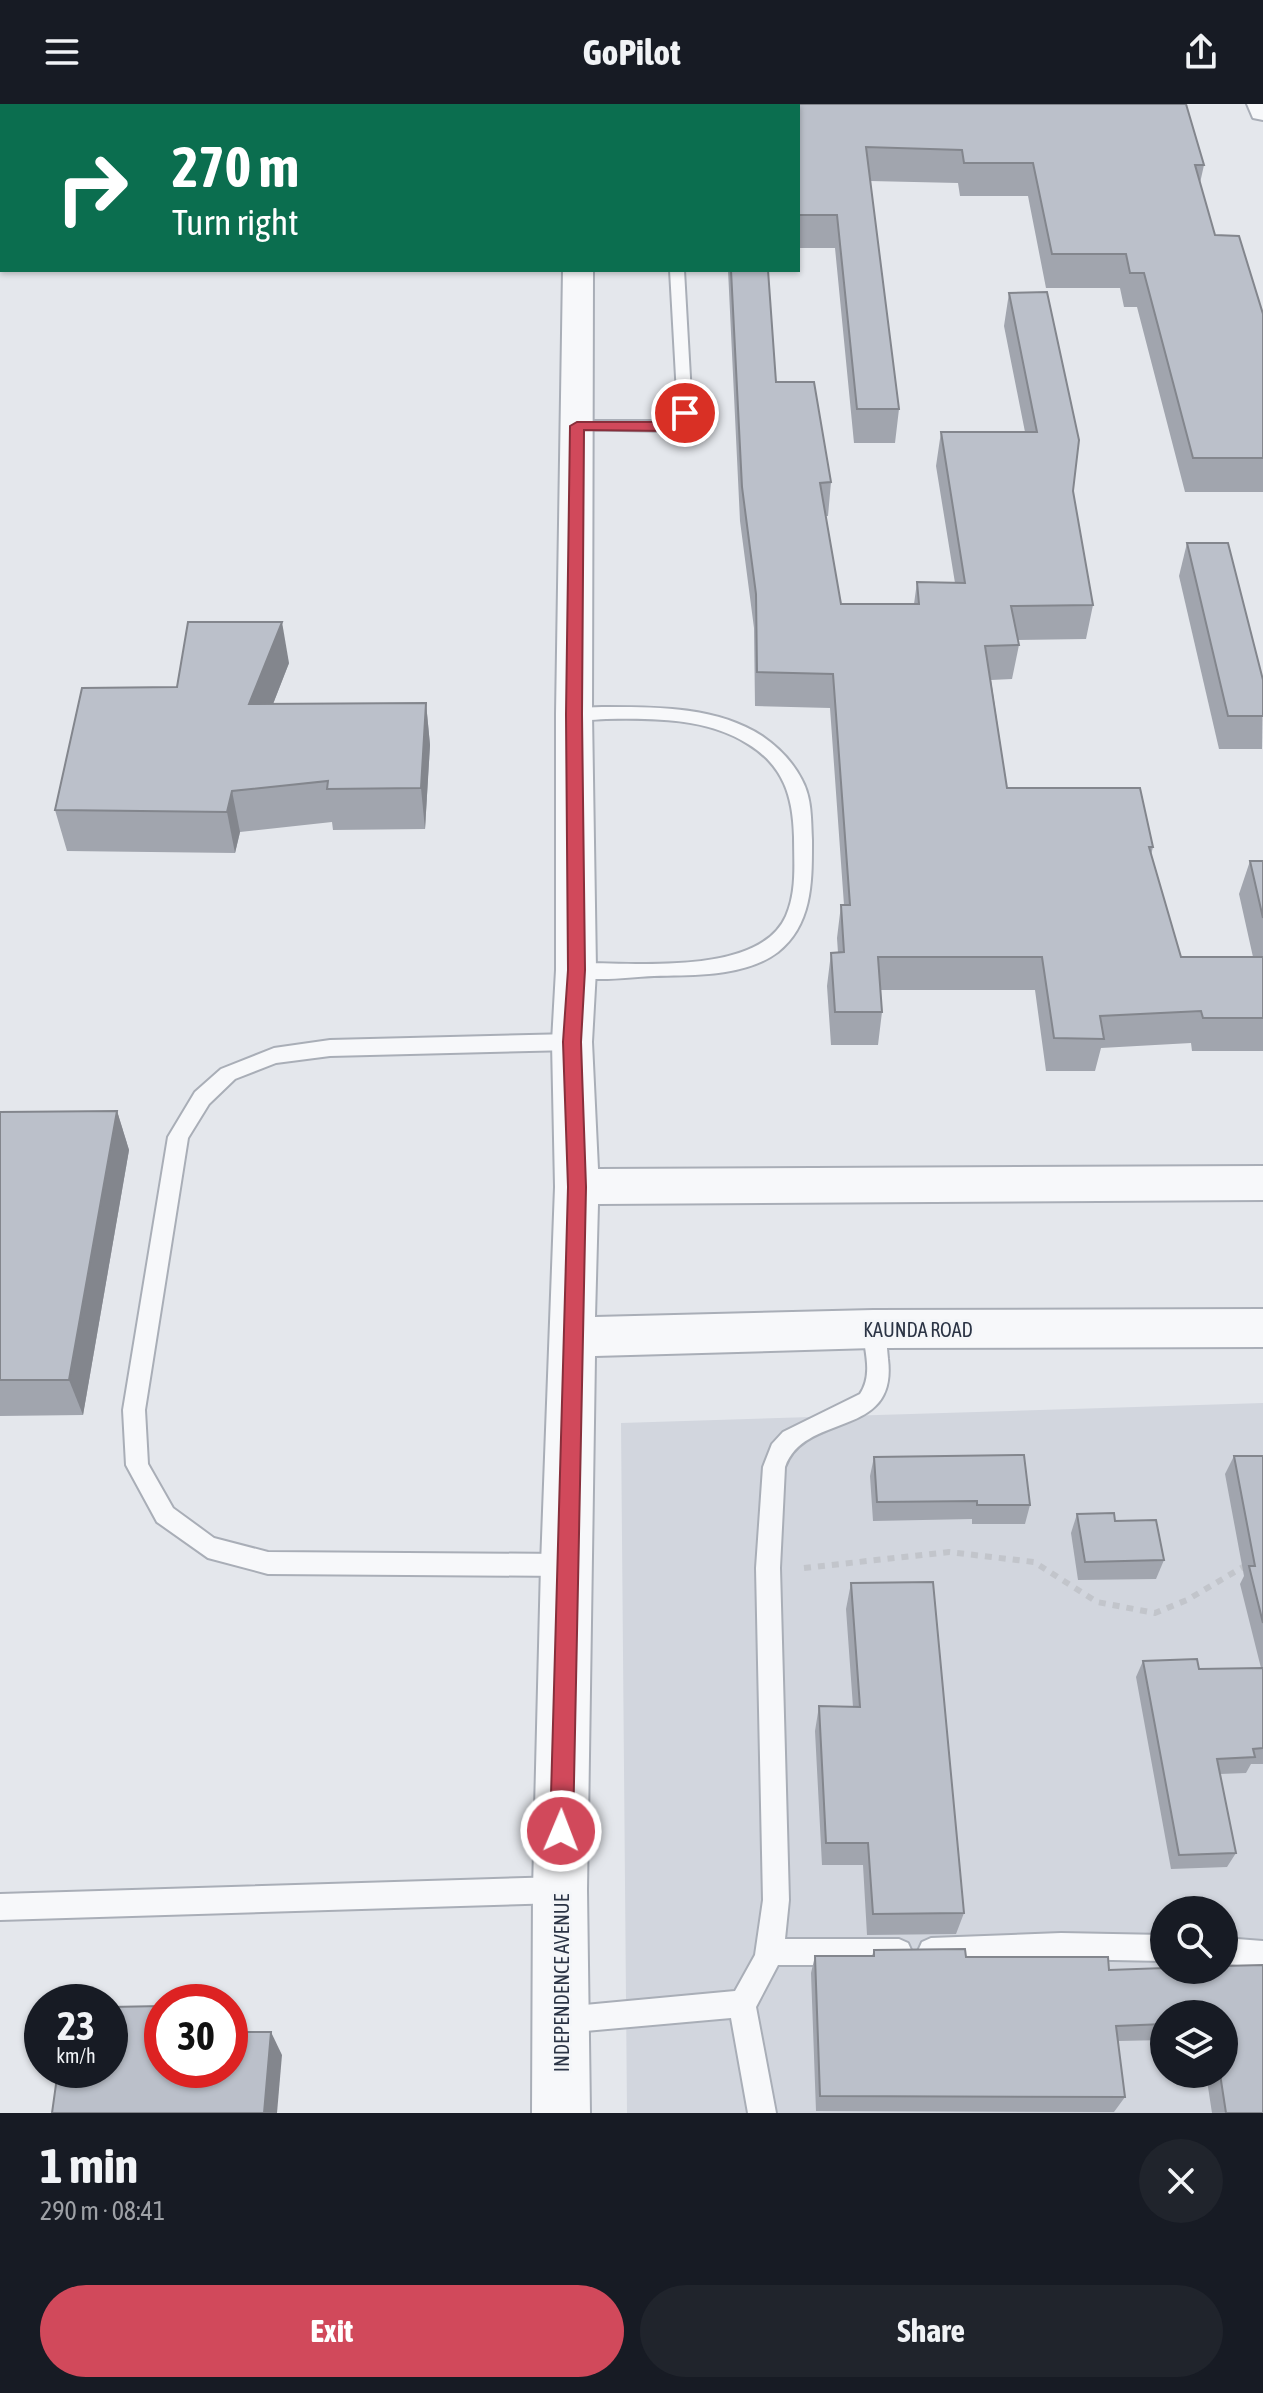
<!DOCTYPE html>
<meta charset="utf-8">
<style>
body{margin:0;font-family:"Asap Condensed",sans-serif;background:#20242c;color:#f1f3f6;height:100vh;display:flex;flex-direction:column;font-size:30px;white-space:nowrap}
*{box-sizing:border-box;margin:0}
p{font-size:26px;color:#9ea1a6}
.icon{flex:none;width:44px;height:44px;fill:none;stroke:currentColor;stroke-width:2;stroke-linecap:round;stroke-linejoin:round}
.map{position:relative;height:2009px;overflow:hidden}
.panel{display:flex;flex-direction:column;background:#171b24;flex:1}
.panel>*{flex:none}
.banner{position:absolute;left:0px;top:0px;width:800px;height:168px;box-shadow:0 2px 6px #0004;background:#0b6e4f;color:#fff;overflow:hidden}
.controls{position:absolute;left:1150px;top:1792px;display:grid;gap:16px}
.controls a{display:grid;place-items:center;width:88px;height:88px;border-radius:50%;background:#171b24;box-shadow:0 2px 6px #0004;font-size:40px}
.speed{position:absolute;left:24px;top:1880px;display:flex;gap:16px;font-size:40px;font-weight:700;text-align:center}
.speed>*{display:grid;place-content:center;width:104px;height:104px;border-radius:50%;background:#171b24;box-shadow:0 2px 6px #0004;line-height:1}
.speed small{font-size:20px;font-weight:400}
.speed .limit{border:12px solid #d22;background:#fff;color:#111}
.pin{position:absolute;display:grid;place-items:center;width:68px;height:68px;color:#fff;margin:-34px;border:4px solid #fff;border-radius:50%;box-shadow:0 2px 8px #0007}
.me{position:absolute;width:88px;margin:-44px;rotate:1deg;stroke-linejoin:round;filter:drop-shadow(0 0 6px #0008)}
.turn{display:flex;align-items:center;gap:28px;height:168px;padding:0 40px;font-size:36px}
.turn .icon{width:104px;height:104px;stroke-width:2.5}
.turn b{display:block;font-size:56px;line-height:68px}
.round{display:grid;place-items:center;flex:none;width:84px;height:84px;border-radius:42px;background:#20242c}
.headline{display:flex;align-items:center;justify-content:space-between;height:136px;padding:0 40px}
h1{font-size:48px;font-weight:700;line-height:60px}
.action{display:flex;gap:16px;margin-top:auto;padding:16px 40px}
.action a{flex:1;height:92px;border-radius:48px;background:#d1495b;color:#fff;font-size:32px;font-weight:700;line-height:92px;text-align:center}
.action a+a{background:#20242c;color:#f1f3f6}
header{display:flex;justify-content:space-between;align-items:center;height:104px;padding:0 40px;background:#171b24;font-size:36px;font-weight:700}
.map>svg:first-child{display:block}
.built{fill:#d2d6de;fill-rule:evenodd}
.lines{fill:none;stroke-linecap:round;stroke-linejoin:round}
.lane-casing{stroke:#a9aeb7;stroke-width:4}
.street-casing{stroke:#a9aeb7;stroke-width:4}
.path{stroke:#c2c5cb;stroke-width:6;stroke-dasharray:7 7;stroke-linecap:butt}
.lane{fill:#f7f8fa;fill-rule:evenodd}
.street{fill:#f7f8fa;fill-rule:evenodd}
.wall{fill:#a1a5ae}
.shaded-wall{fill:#83868d}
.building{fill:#bbc0ca;stroke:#83868d;stroke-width:2}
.route{fill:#d1495b;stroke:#882f3b;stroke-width:2}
.labels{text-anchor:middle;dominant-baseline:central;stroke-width:6;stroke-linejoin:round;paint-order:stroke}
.street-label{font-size:20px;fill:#2b3445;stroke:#f4f6f9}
</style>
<header><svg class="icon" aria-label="menu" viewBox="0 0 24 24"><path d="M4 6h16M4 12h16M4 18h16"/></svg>GoPilot<svg class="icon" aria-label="share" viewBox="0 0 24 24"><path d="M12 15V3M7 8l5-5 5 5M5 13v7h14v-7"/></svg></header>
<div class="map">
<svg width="1263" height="2009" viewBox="0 0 1263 2009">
<rect width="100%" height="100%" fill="#e4e7ec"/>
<path class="built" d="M1263 1299V2009H627L621 1319ZM1164 1806H1224V1866H1164ZM1164 1910H1224V1970H1164Z"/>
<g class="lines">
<defs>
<g id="lane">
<polygon points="670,166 684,166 692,309 684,320 669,327 572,325 569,322 577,317 666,317 678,309"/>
<path d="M602 603C654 603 716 602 762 632 778 643 793 658 802 676 812 694 811 716 812 736 812 776 813 820 778 848 745 873 693 871 654 872 629 873 594 879 569 871L567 866 569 861 576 859C632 858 759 873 786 812 797 787 794 759 794 733 793 693 784 662 748 640 708 614 652 614 606 615 593 615 574 620 565 610L574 604Z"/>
<polygon points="572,930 579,933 582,938 579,943 572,946 330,952 276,959 235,975 209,1000 188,1034 145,1306 148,1360 173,1404 214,1434 268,1448 565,1450 573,1453 577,1461 573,1469 565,1472 268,1470 208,1454 157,1418 126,1361 123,1306 168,1033 195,988 221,965 274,944 330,936"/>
<path d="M873 1216 881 1219C886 1229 887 1243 888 1255 898 1336 805 1307 785 1363L780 1464 789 1796 785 1835H899L908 1839 912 1848 908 1857 899 1861H778L756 1903 776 2009H748L731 1914 563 1929 554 1925 550 1916 554 1907 563 1903 735 1887 755 1851 763 1796 756 1464 763 1363 772 1340 783 1328 860 1290C873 1271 865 1247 862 1225L865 1219Z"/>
<polygon points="560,1773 569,1777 573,1786 569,1795 560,1799 0,1816 0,1790"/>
<polygon points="1061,1829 1164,1831 1164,1857 1061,1855 931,1860 922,1856 918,1847 922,1838 931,1834"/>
<polygon points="1224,1834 1263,1837 1263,1863 1224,1860"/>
</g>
<g id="street">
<rect x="568" y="0" width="26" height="2"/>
<polygon points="1247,0 1263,0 1263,16 1253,14"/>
<polygon points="563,166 593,166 592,610 596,866 592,938 598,1065 1263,1062 1263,1096 598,1100 595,1213 873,1206 1263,1205 1263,1243 873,1244 595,1252 587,1786 590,2009 532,2009 533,1786 541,1461 555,1083 552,938 556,866 556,610"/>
</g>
</defs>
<use href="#lane" class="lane-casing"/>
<use href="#street" class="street-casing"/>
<polyline class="path" points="804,1464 949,1448 1034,1458 1097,1498 1155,1509 1187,1496 1248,1460"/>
<use href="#lane" class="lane"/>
<use href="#street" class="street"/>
</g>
<g class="wall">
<polygon points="685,0 1186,0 1204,61 1200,79 1215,131 1263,210 1263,388 1185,388 1137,203 1124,203 1120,184 1046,184 1028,92 960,92 958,79 870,77 899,305 895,339 854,339 835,144 798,144 798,2 685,2"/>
<polygon points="728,166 768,166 776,278 831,378 828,412 826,412 841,500 914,500 917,478 955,479 936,362 941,328 1025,328 1004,222 1009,189 1073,387 1093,501 1086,535 1017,536 1019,541 1012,575 991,576 1007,684 1153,743 1151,751 1181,853 1253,853 1239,790 1250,757 1263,757 1263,947 1192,947 1191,939 1101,944 1095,967 1046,967 1035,886 880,886 882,908 878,941 831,941 827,882 831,849 838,849 837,834 841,801 844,801 830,604 755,602 754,524 740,417"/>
<polygon points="1187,439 1263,576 1262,645 1219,645 1179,472"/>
<polygon points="289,559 273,600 426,599 430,641 425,725 333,726 332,718 240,728 235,749 67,747 55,706 177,583"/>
<polygon points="117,1007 129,1046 83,1311 0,1312 0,1008"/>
<polygon points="1234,1352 1263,1352 1263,1660 1251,1660 1246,1669 1220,1670 1236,1749 1227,1763 1171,1765 1136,1573 1143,1557 1199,1565 1261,1564 1240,1480 1244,1472 1225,1370"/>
<polygon points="874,1353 1030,1401 1025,1420 972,1420 972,1415 873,1417 870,1372"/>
<polygon points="1077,1410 1115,1417 1164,1456 1156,1475 1078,1476 1071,1429"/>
<polygon points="851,1479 964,1809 956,1830 867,1831 863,1761 822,1761 815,1627 819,1602 853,1603 846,1505"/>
<polygon points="874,1846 966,1853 1109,1866 1224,1866 1263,2009 1212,2009 1206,1970 1224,1970 1224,1910 1164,1910 1164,1936 1118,1937 1125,1993 1114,2008 816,2007 811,1869 815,1852 872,1852"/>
</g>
<g class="shaded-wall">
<polygon points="2,92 2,110 0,96"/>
<polygon points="282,518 289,559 257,641 249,600"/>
<polygon points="426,599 430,641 425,725 421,684"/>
<polygon points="232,687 240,728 235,749 227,708"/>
<polygon points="117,1007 129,1046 83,1311 69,1276"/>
<polygon points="271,1928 282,1951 277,2009 264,2009"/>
</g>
<g class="building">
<polygon points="0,0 42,0 41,2 2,2 2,92 0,96"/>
<polygon points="155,0 312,0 317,2 160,2"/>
<polygon points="686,0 1186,0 1204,61 1195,61 1215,131 1239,132 1263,210 1263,354 1193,354 1144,169 1130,169 1126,150 1052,150 1033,59 964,59 962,46 866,43 899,305 857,305 837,111 798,111 798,2 686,2"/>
<polygon points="731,166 768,166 776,278 814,278 831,378 820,379 841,500 919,500 917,478 965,479 941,328 1037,328 1009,189 1047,188 1079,336 1073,387 1093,501 1011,502 1019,541 985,542 1007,684 1140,684 1153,743 1149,743 1181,853 1263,853 1263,914 1203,914 1201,907 1100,912 1104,935 1054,934 1042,853 878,853 882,908 835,908 831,849 844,848 841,801 850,801 833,570 757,568 756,490 742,383"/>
<polygon points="1187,439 1228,439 1263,576 1263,612 1228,612"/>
<polygon points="188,518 282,518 249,600 426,599 421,684 327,685 328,677 232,687 227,708 55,706 82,584 177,583"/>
<polygon points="1250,757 1263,757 1263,814"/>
<polygon points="117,1007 69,1276 0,1276 0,1008"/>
<polygon points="1024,1351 1030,1401 977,1401 977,1397 877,1398 874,1353"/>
<polygon points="1234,1352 1263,1352 1263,1519 1249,1462 1255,1462"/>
<polygon points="1114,1409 1115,1417 1156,1416 1164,1456 1085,1458 1077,1410"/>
<polygon points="933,1478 964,1809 873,1810 868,1739 826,1739 819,1602 860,1603 851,1479"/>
<polygon points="1197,1555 1199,1565 1263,1564 1263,1644 1253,1645 1255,1653 1217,1655 1236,1749 1179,1751 1143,1557"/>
<polygon points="965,1845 966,1853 1108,1853 1109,1866 1164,1864 1164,1866 1224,1866 1224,1862 1263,1861 1263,2009 1226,2009 1220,1970 1224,1970 1224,1910 1164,1910 1164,1920 1116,1922 1125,1993 820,1992 815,1852 874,1852 874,1846"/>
<polygon points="162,1902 162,1966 230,1966 230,1928 271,1928 264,2009 52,2009 58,1966 110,1966 110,1903"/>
</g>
<polygon class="route" points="680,307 691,309 684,320 669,327 584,326 582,610 585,866 581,938 586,1083 573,1727 569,1735 561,1738 553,1735 550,1727 568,1083 563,938 568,866 566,610 570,322 577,318 666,318 674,315"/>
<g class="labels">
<g class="street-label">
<text x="918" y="1225">KAUNDA ROAD</text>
<text transform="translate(561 1879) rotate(-90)">INDEPENDENCE AVENUE</text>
</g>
</g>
</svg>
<div class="controls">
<a><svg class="icon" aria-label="search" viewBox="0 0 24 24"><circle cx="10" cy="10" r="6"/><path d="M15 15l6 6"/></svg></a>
<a><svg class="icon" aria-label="layers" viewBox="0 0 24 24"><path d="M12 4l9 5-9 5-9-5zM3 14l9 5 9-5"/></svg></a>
</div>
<div class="speed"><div>23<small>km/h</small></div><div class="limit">30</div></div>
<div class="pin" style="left:685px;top:309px;background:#d93025"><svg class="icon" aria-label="arrive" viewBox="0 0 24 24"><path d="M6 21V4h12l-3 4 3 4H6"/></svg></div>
<svg class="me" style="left:561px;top:1727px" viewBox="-20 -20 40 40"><circle r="17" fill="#d1495b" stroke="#fff" stroke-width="3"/><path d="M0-11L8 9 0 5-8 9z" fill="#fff"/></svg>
<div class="banner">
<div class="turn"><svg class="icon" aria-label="right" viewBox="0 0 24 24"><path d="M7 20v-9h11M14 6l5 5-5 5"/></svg><div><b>270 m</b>Turn right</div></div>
</div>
</div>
<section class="panel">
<div class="headline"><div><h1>1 min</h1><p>290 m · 08:41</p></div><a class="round"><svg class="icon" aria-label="close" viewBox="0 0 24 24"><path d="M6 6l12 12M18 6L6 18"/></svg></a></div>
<div class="action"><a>Exit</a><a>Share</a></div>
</section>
